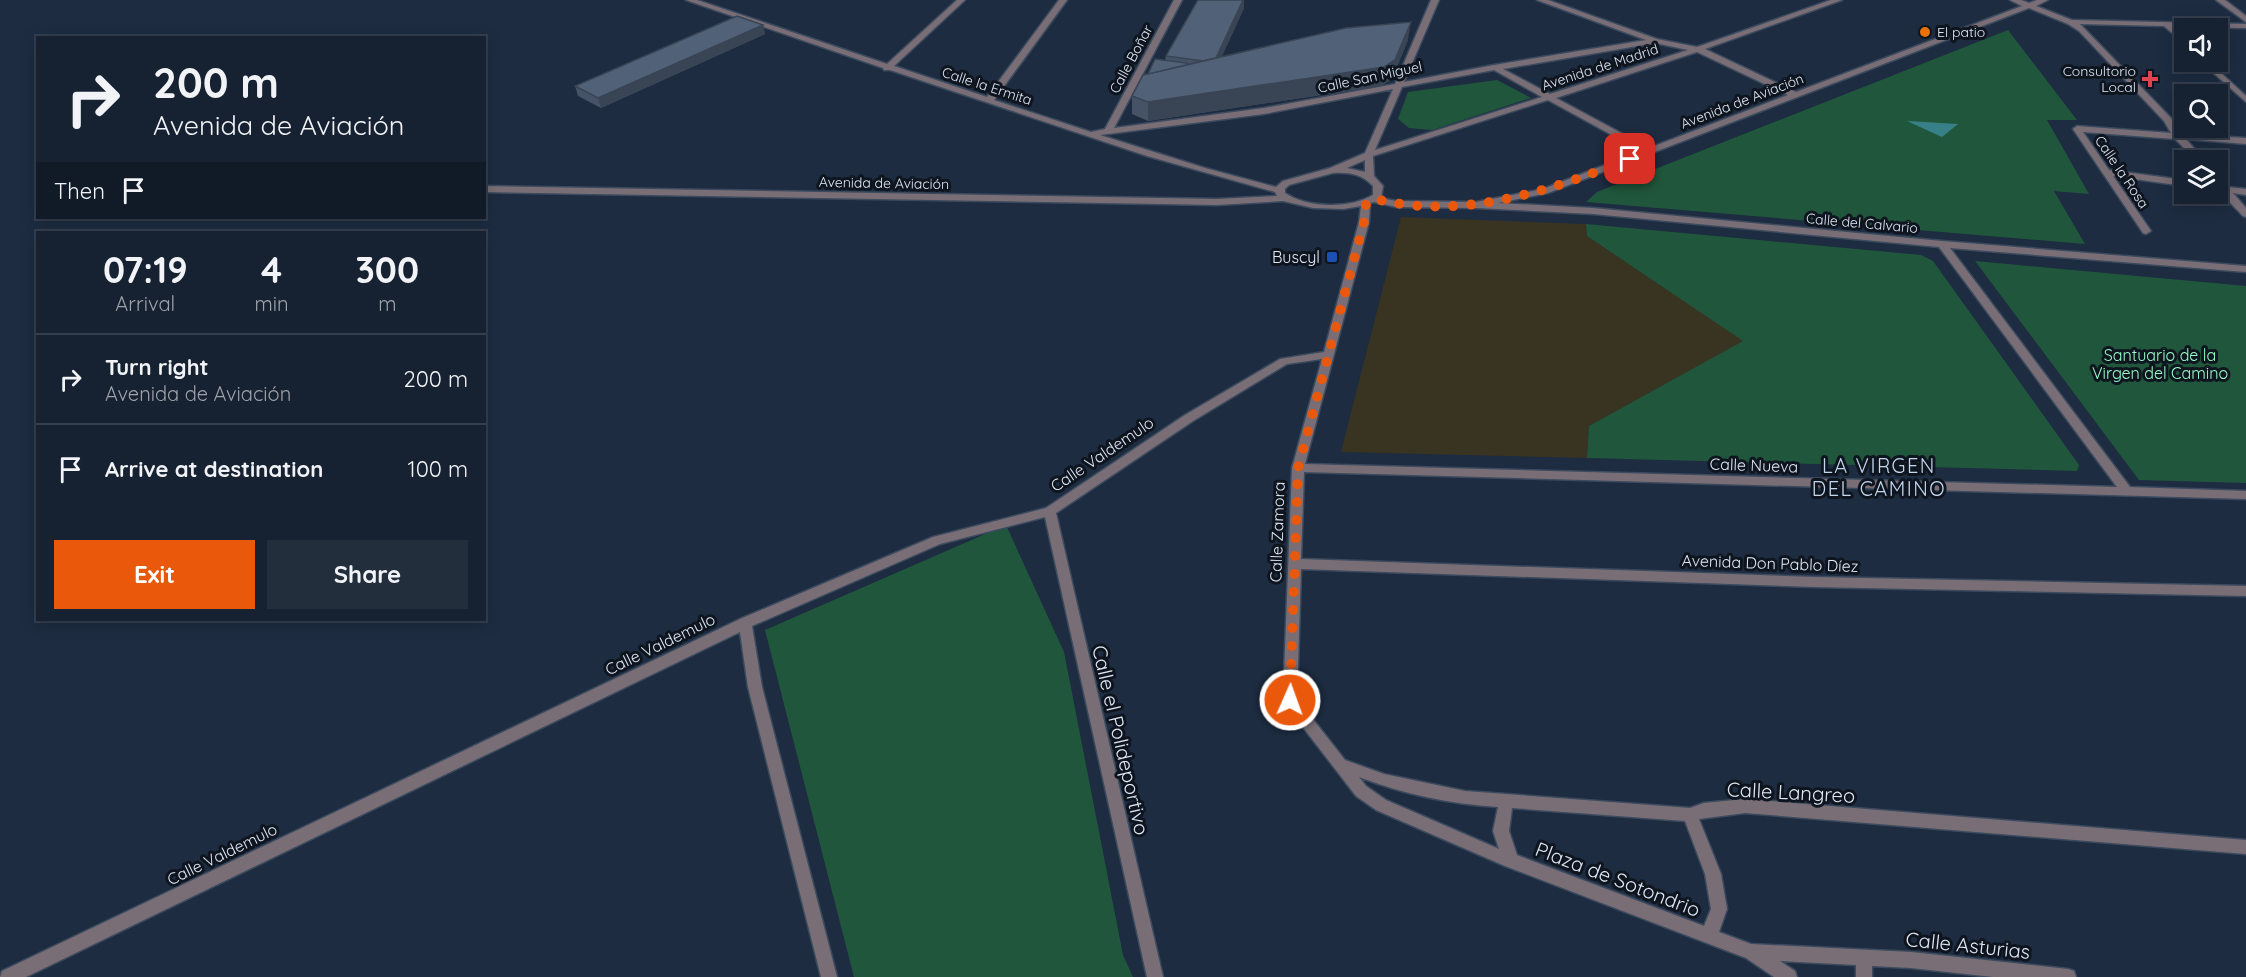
<!DOCTYPE html>
<meta charset="utf-8">
<style>
body{margin:0;font-family:Quicksand,sans-serif;background:#232e3d;color:#f1f3f6;height:100vh;display:flex;flex-direction:column;font-size:22px;white-space:nowrap}
*{box-sizing:border-box;margin:0}
p{font-size:20px;color:#9ea3ab}
.icon{flex:none;width:33px;height:33px;fill:none;stroke:currentColor;stroke-width:2;stroke-linecap:round;stroke-linejoin:round}
.map{position:relative;flex:1;overflow:hidden}
.side{position:absolute;left:36px;top:231px;width:450px;height:390px;display:flex;flex-direction:column;background:#162131;border-radius:0px;box-shadow:0 3px 15px #0003,0 0 0 2px #353e4d}
.side>*{flex:none}
.guide{position:absolute;left:36px;top:36px;width:450px;height:183px;border-radius:0px;box-shadow:0 3px 15px #0003,0 0 0 2px #353e4d;background:#162131;color:#f1f3f6;overflow:hidden}
.fabs{position:absolute;left:2174px;top:18px;display:grid;gap:12px}
.fabs a{display:grid;place-items:center;width:54px;height:54px;border-radius:0px;background:#162131;box-shadow:0 3px 15px #0003,0 0 0 2px #353e4d;font-size:30px}
.pin{position:absolute;display:grid;place-items:center;width:51px;height:51px;color:#fff;margin:-26px;border-radius:12px;box-shadow:0 3px 9px #0006}
.me{position:absolute;width:66px;margin:-33px;rotate:2deg;stroke-linejoin:round;filter:drop-shadow(0 0 4px #0008)}
.turn{display:flex;align-items:center;gap:21px;height:126px;padding:0 18px;font-size:27px}
.turn .icon{width:78px;height:78px;stroke-width:2.5}
.turn b{display:block;font-size:42px;line-height:51px}
.then{display:flex;align-items:center;height:57px;padding:0 18px;background:#0003;gap:12px;font-size:22px}
.eta{display:flex;justify-content:space-evenly;align-items:center;height:102px;text-align:center}
.eta b{font-size:36px;font-weight:700;line-height:42px}
.action{display:flex;gap:12px;margin-top:auto;padding:12px 18px}
.action a{flex:1;height:69px;border-radius:0px;background:#ea580c;color:#fff;font-size:24px;font-weight:700;line-height:69px;text-align:center}
.action a+a{background:#232e3d;color:#f1f3f6}
ul{padding:0;list-style:none}
li{display:flex;align-items:center;gap:18px;height:90px;padding:0 18px;border-top:2px solid #353e4d}
li div{flex:1}
li b{display:block;font-size:22px}
li em{font-style:normal}
.map>svg:first-child{display:block}
.education{fill:#393321}
.green{fill:#20573c}
.water{fill:#388088}
.lines{fill:none;stroke-linecap:round;stroke-linejoin:round}
.street-casing{stroke:#3c4a5e;stroke-width:3}
.street{fill:#796e76;fill-rule:evenodd}
.wall{fill:#465367}
.shaded-wall{fill:#394454}
.building{fill:#516178;stroke:#394454;stroke-width:1.5}
.route{stroke:#ea580c;stroke-width:10;stroke-dasharray:0 18}
.food-dot{fill:#e8710a;stroke:#0e151e;stroke-width:2}
.health-dot{fill:#e0444e;stroke:#0e151e;stroke-width:2}
.transit-dot{fill:#1a4fb4;stroke:#0e151e;stroke-width:2}
.labels{text-anchor:middle;dominant-baseline:central;stroke-width:6;stroke-linejoin:round;paint-order:stroke}
.far-poi-label{font-size:14px;fill:#dee8f5;stroke:#0e151e;text-anchor:start}
.far-street-label{font-size:14px;fill:#dee8f5;stroke:#0e151e}
.poi-label{font-size:16px;fill:#dee8f5;stroke:#0e151e;text-anchor:end}
.park-label{font-size:16px;fill:#96fac5;stroke:#0e151e}
.street-label{font-size:16px;fill:#dee8f5;stroke:#0e151e}
.quarter-label{font-size:20px;letter-spacing:1.5px;fill:#c2d6f0;stroke:#0e151e}
.near-street-label{font-size:20px;fill:#dee8f5;stroke:#0e151e}
</style>
<div class="map">
<svg width="2246" height="977" viewBox="0 0 2246 977">
<rect width="100%" height="100%" fill="#1d2c41"/>
<polygon class="education" points="1401,217 1586,224 1587,236 1744,341 1589,426 1587,458 1341,452"/>
<g class="green">
<polygon points="2008,30 2077,120 2047,120 2089,194 2054,191 2085,244 1586,202 1597,192"/>
<polygon points="1497,80 1531,98 1432,130 1409,128 1398,119 1408,92"/>
<polygon points="1586,224 1921,255 1933,261 2079,465 2077,471 1587,458 1589,426 1743,341 1587,236"/>
<polygon points="1975,261 2246,286 2246,483 2139,480"/>
<polygon points="1006,525 1064,652 1123,955 1133,977 854,977 765,630"/>
</g>
<polygon class="water" points="1907,121 1958,124 1942,137"/>
<g class="lines">
<defs>
<g id="street">
<path d="M686 0H697L887 64 957 0H965L894 66 987 97 1059 0H1067L994 100 1091 132 1105 129 1174 0H1182L1114 128 1264 108 1395 84 1431 0H1439L1404 82 1494 65 1646 40 1537 0H1548L1657 39 1697 47 1831 0H1842L1705 49 1796 92 2022 6 2010 0H2021L2029 3 2037 0H2048L2036 6 2072 20 2246 24V28L2173 27 2184 37V43L2164 26 2080 24 2171 118 2181 134 2246 138V144L2186 139 2204 160H2196L2175 139 2083 132 2109 170 2184 180V186L2113 176 2151 231 2146 234 2143 233 2073 129 2077 126 2171 133 2164 121 2079 31 2068 24 2029 8 1548 193 1498 203 1593 208 1942 241 2246 266V272L1950 248 2130 487 2246 491V499L1304 472 1301 559 1815 577 2246 586V596L1815 587 1301 569 1297 699 1345 760 1384 774 1465 791 1690 808 1704 803 1745 799 2246 840V854L1745 813 1699 819 1721 874 1727 909 1719 932 1751 944 1911 952 2068 969 2074 971 2076 977H1993L1911 968 1872 966V977H1856V965L1780 961 1795 971 1797 977H1774L1746 958 1505 866 1376 810 1356 796 1285 704 1283 700 1292 468 1322 359 1287 364 1193 421 1056 513 1163 977H1147L1045 517 940 544 752 626 762 687 837 977H821L748 687 740 632 26 977H0L2 971 740 619 933 537 1046 508 1185 415 1280 359 1324 352 1359 222 1361 206 1343 209 1313 208 1283 201 1217 205 484 192V186L1217 199 1277 196 1275 192 1147 156 890 70H884L883 68ZM1655 43 1688 50 1550 94 1503 69ZM1697 52 1788 95 1649 148 1556 98ZM1494 70 1542 97 1375 150 1402 87ZM1393 89 1365 153 1330 168 1283 181 1276 187 1205 168 1100 135 1264 114ZM1548 100 1641 151 1543 189 1476 202 1396 201 1381 198 1383 186 1374 176 1373 156ZM1365 160V172L1347 168ZM1333 173C1349 172 1362 174 1373 186V195C1350 209 1307 208 1285 193V189L1289 185ZM1374 202 1396 207 1476 208 1593 214 1939 247 2117 487 1305 464 1369 222 1370 203ZM1359 777C1403 794 1451 804 1498 807L1493 831 1499 849 1386 800 1366 786ZM1512 808 1685 821 1705 874 1711 909 1704 926 1517 855 1509 831Z"/>
<polygon points="2216,0 2225,0 2246,16 2246,22"/>
<polygon points="2201,62 2209,62 2246,96 2246,102"/>
<path d="M2217 177 2220 178 2228 187 2246 189V195L2233 193 2246 208V217L2243 216C2233 205 2217 192 2217 177Z"/>
</g>
</defs>
<use href="#street" class="street-casing"/>
<use href="#street" class="street"/>
</g>
<g class="wall">
<polygon points="1198,0 1244,0 1244,8 1222,56 1408,40 1392,79 1381,86 1148,121 1132,114 1132,96 1148,74 1165,60 1166,56"/>
<polygon points="763,25 765,34 601,108 578,96 575,86"/>
</g>
<g class="shaded-wall">
<polygon points="1243,0 1244,0 1244,8 1213,76 1214,62"/>
<polygon points="1411,22 1408,40 1392,79 1381,86 1148,121 1148,102"/>
<polygon points="763,25 765,34 601,108 598,98"/>
</g>
<g class="building">
<polygon points="1198,0 1243,0 1216,58 1203,61 1166,56"/>
<polygon points="737,16 763,25 598,98 575,86"/>
<polygon points="1411,22 1395,60 1384,67 1148,102 1132,96 1143,75 1346,28"/>
<polygon points="1155,59 1187,63 1186,65 1148,74"/>
</g>
<g class="lines">
<path class="route" d="M1290 700 1298 468 1364 222 1366 204 1375 199C1462 221 1549 191 1630 159"/>
</g>
<circle class="food-dot" cx="1925" cy="32" r="6"/>
<path class="health-dot" d="M2147 70h6v6h6v6h-6v6h-6v-6h-6v-6h6z"/>
<rect class="transit-dot" x="1326" y="251" width="12" height="12" rx="3"/>
<g class="labels">
<g class="far-poi-label">
<text x="1937" y="32">El patio</text>
<text x="2136" y="71" text-anchor="end">Consultorio<tspan x="2136" dy="16">Local</tspan></text>
</g>
<g class="far-street-label">
<text transform="translate(1131 59) rotate(-62)">Calle Boñar</text>
<text transform="translate(1600 67) rotate(-18)">Avenida de Madrid</text>
<text transform="translate(1370 77) rotate(-12)">Calle San Miguel</text>
<text transform="translate(987 86) rotate(18)">Calle la Ermita</text>
<text transform="translate(1742 101) rotate(-21)">Avenida de Aviación</text>
<text transform="translate(2122 172) rotate(56)">Calle la Rosa</text>
<text transform="translate(884 183) rotate(1)">Avenida de Aviación</text>
<text transform="translate(1862 223) rotate(5)">Calle del Calvario</text>
</g>
<g class="poi-label">
<text x="1320" y="257">Buscyl</text>
</g>
<g class="park-label">
<text x="2160" y="355">Santuario de la<tspan x="2160" dy="18">Virgen del Camino</tspan></text>
</g>
<g class="street-label">
<text transform="translate(1102 454) rotate(-34)">Calle Valdemulo</text>
<text transform="translate(1754 465) rotate(2)">Calle Nueva</text>
<text transform="translate(1277 532) rotate(-88)">Calle Zamora</text>
<text transform="translate(1770 563) rotate(2)">Avenida Don Pablo Díez</text>
<text transform="translate(660 644) rotate(-26)">Calle Valdemulo</text>
<text transform="translate(222 854) rotate(-26)">Calle Valdemulo</text>
</g>
<g class="quarter-label">
<text x="1879" y="465">LA VIRGEN<tspan x="1879" dy="23">DEL CAMINO</tspan></text>
</g>
<g class="near-street-label">
<text transform="translate(1121 740) rotate(77)">Calle el Polideportivo</text>
<text transform="translate(1791 792) rotate(3)">Calle Langreo</text>
<text transform="translate(1618 879) rotate(21)">Plaza de Sotondrio</text>
<text transform="translate(1968 945) rotate(6)">Calle Asturias</text>
</g>
</g>
</svg>
<div class="fabs">
<a><svg class="icon" aria-label="sound" viewBox="0 0 24 24"><path d="M4 9h4l5-4v14l-5-4H4zM17 9q2 3 0 6"/></svg></a>
<a><svg class="icon" aria-label="search" viewBox="0 0 24 24"><circle cx="10" cy="10" r="6"/><path d="M15 15l6 6"/></svg></a>
<a><svg class="icon" aria-label="layers" viewBox="0 0 24 24"><path d="M12 4l9 5-9 5-9-5zM3 14l9 5 9-5"/></svg></a>
</div>
<div class="pin" style="left:1630px;top:159px;background:#d93025"><svg class="icon" aria-label="arrive" viewBox="0 0 24 24"><path d="M6 21V4h12l-3 4 3 4H6"/></svg></div>
<svg class="me" style="left:1290px;top:700px" viewBox="-20 -20 40 40"><circle r="17" fill="#ea580c" stroke="#fff" stroke-width="3"/><path d="M0-11L8 9 0 5-8 9z" fill="#fff"/></svg>
<div class="guide">
<div class="turn"><svg class="icon" aria-label="right" viewBox="0 0 24 24"><path d="M7 20v-9h11M14 6l5 5-5 5"/></svg><div><b>200 m</b>Avenida de Aviación</div></div>
<div class="then">Then<svg class="icon" aria-label="arrive" viewBox="0 0 24 24"><path d="M6 21V4h12l-3 4 3 4H6"/></svg></div>
</div>
<section class="side">
<div class="eta">
<div><b>07:19</b><p>Arrival</p></div>
<div><b>4</b><p>min</p></div>
<div><b>300</b><p>m</p></div>
</div>
<ul>
<li><svg class="icon" aria-label="right" viewBox="0 0 24 24"><path d="M7 20v-9h11M14 6l5 5-5 5"/></svg><div><b>Turn right</b><p>Avenida de Aviación</p></div><em>200 m</em></li>
<li><svg class="icon" aria-label="arrive" viewBox="0 0 24 24"><path d="M6 21V4h12l-3 4 3 4H6"/></svg><div><b>Arrive at destination</b></div><em>100 m</em></li>
</ul>
<div class="action"><a>Exit</a><a>Share</a></div>
</section>
</div>
